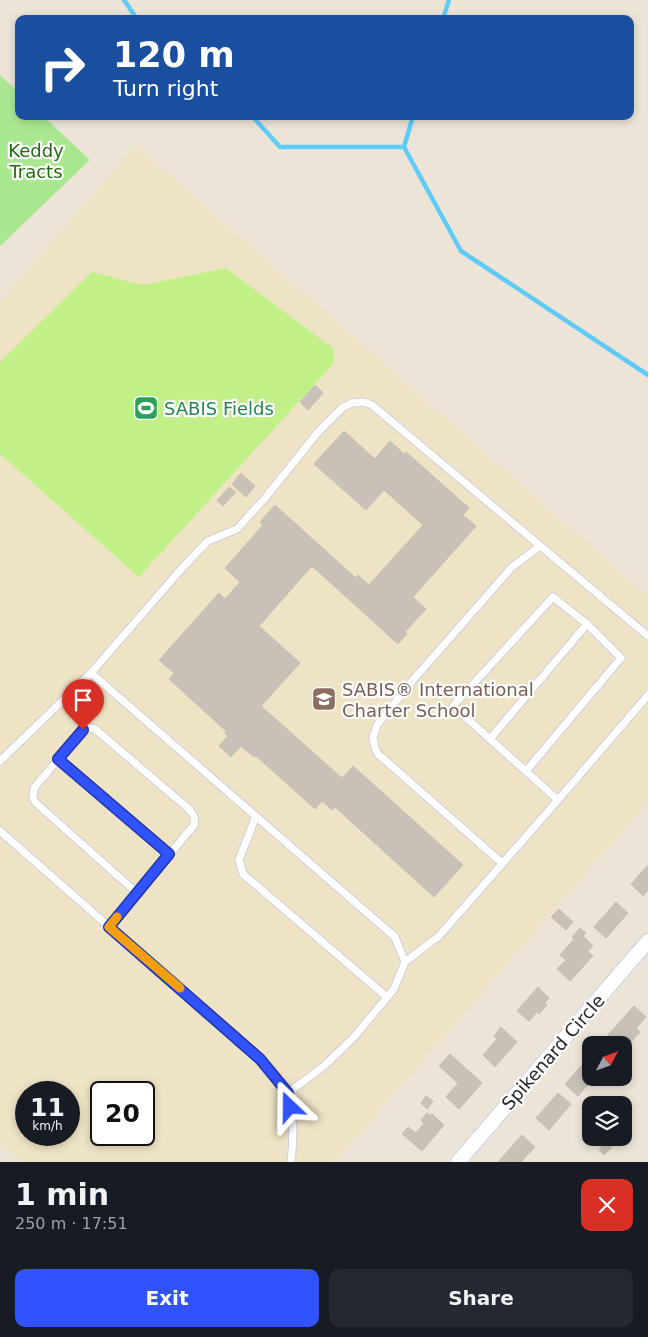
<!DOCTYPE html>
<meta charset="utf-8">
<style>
body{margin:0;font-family:"DejaVu Sans",sans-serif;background:#242831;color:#f1f3f6;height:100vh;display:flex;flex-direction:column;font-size:19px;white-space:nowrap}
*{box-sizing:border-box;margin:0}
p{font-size:16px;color:#9ea1a6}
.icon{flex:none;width:28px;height:28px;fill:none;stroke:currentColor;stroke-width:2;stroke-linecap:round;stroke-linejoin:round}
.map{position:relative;height:1162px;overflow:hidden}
.drawer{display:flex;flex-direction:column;background:#171b24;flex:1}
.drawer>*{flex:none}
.banner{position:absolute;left:15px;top:15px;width:619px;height:105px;border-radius:10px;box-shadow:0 2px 8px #0003;background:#1a4fa0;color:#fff;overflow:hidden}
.needle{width:32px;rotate:49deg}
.controls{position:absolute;left:582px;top:1036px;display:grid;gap:10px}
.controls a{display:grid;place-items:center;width:50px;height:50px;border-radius:10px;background:#171b24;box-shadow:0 2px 8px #0003;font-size:25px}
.speed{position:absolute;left:15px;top:1081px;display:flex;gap:10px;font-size:25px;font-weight:700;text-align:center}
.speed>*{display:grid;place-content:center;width:65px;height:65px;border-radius:50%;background:#171b24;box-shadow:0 2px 8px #0003;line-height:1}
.speed small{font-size:12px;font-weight:400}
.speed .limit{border:2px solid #111;border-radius:8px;background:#fff;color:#111}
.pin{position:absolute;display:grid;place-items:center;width:42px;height:42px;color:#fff;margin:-51px -21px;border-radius:50% 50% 50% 0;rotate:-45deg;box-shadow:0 0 5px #0007}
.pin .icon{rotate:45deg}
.me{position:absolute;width:55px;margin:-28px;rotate:337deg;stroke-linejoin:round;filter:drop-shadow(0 0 4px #0008)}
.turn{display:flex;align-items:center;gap:18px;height:105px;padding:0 15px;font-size:22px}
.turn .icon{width:65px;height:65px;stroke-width:2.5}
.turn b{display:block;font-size:35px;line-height:42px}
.round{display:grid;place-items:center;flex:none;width:52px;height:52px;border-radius:10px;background:#242831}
.overview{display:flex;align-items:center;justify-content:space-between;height:85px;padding:0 15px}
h1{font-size:30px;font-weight:700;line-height:38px}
.primary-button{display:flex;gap:10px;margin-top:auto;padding:10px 15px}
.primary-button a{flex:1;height:58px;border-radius:10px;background:#3152ff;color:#fff;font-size:20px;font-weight:700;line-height:58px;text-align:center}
.primary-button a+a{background:#242831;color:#f1f3f6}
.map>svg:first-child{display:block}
.education{fill:#efe3c5;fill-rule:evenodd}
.green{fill:#aae88f}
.pitch{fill:#c1f089}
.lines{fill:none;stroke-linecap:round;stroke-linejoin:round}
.stream{stroke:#60cbf8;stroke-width:4.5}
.building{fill:#c7c1b8;stroke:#c7c0b1}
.service-casing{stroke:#cdd0e3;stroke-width:9}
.minor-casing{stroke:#cdd0e3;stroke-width:16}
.service{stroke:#fff;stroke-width:7}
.minor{stroke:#fff;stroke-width:14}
.route-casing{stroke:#2035a6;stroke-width:12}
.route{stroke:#3152ff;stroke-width:9}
.slow{stroke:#f59e0b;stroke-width:9}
.labels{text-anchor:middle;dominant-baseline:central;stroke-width:4.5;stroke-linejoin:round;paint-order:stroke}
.park-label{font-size:18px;fill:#236913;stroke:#fff}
.leisure-label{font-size:18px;fill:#27864d;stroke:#fff;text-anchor:start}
.education-label{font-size:18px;fill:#785e54;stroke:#fff;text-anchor:start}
.street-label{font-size:18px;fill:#282828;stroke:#fff}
</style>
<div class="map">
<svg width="648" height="1162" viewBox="0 0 648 1162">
<rect width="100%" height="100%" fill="#ece4d7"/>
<path class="education" d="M136 145 648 596V802L335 1162H21L0 1144V301ZM26 1092H69V1135H26ZM101 1092H144V1135H101Z"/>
<polygon class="green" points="0,75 19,93 19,116 43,116 90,160 0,246"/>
<polygon class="pitch" points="226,268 333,348 334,363 139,577 0,454 0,362 92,272 143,285"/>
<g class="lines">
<g class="stream">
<polyline points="124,0 137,19"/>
<polyline points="443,19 449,0"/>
<polyline points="252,116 280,147 404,147"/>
<polyline points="413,116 404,147 461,251 648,375"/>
</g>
</g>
<g class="building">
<polygon points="315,385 323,393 308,410 300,402"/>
<polygon points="344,431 375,459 390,441 404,454 406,452 469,508 463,515 476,526 413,597 426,609 405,632 407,634 398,644 312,566 259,626 300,663 261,706 342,778 353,766 463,865 434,897 335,807 332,810 322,801 315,809 255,755 254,757 241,746 231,757 219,746 228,736 225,733 226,731 169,679 174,673 159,660 219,593 225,599 240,582 225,568 263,525 260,522 275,505 356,578 358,575 369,585 423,525 384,490 366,510 314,464"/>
<polygon points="241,473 255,486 246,497 232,484"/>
<polygon points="229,487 236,492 223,506 217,501"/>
<polygon points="648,865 648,890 643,896 631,884"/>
<polygon points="616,902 628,913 606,938 594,927"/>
<polygon points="559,909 573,922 566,930 551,917"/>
<polygon points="580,928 586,933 583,936 593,946 588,951 593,956 570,981 557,969 566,960 560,955 574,939 572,937"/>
<polygon points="538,987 549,998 545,1003 547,1005 539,1014 537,1012 529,1021 517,1011"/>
<polygon points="634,1006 646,1017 636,1028 640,1032 630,1043 626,1039 619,1045 608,1035"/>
<polygon points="501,1027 517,1042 495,1067 483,1055 497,1039 494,1036"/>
<polygon points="450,1054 482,1083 459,1109 446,1097 458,1083 439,1066"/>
<polygon points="591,1055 591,1078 594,1078 578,1096 565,1084"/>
<polygon points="558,1093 571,1104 549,1130 536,1118"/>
<polygon points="426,1096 433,1101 427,1109 421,1103"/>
<polygon points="623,1101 630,1107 624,1113 624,1105 620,1105"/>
<polygon points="427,1113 431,1116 432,1114 444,1125 422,1151 402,1134 408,1127 416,1133 424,1123 421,1120"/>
<polygon points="522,1135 535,1147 521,1162 498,1162"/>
<polygon points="606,1142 612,1147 604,1155 599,1150"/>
</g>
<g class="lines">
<defs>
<g id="service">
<polyline points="91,673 183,567 208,541 237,529 265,498 319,431 343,407 352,403 364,402 372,405 648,636"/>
<polyline points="490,739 587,624"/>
<polyline points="58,759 169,854"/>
<polyline points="0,761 91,673 395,937 405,962 394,989 354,1037 325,1065 288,1093"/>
<polyline points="526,771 621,658 587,624 553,597 453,706 558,800"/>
<polyline points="256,816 239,860 243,874 387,997"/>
<path d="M0 831 260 1059C269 1069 281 1080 287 1092 295 1107 293 1146 291 1162"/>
<polyline points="502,863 378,754 375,748 373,737 377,725 413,680 512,567 540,546"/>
<path d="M109 927 194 825C196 818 193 814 189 809L95 729 87 727 83 730 34 788 33 798 36 803 137 893"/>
<polyline points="405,962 439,936 558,800 648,695"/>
</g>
<polyline id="minor" points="458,1162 648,941"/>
</defs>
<use href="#service" class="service-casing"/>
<use href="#minor" class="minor-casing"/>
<use href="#service" class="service"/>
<use href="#minor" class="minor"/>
</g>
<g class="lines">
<defs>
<polyline id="route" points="83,730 58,759 169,854 109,927 260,1059 288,1093 290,1107"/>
</defs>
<use href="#route" class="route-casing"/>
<use href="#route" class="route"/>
<polyline class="slow" points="117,917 109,927 180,988"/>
</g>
<defs>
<symbol id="stadium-square" viewBox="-11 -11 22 22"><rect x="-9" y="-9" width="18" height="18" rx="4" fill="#2e9e5b" stroke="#fff"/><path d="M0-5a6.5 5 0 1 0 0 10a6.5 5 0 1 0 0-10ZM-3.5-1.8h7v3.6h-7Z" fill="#fff"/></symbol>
<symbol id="school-square" viewBox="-11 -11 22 22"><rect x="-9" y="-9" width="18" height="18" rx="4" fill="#8d6e63" stroke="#fff"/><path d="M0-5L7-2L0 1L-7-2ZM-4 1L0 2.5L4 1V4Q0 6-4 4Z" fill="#fff"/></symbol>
</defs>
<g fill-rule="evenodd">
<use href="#stadium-square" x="132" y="394" width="28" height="28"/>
<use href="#school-square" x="310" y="685" width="28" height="28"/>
</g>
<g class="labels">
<g class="park-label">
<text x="36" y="150">Keddy<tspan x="36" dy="21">Tracts</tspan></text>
</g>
<g class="leisure-label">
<text x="164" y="408">SABIS Fields</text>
</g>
<g class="education-label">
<text x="342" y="689">SABIS® International<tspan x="342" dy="21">Charter School</tspan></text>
</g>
<g class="street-label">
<text transform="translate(553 1052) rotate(-49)">Spikenard Circle</text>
</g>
</g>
</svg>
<div class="controls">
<a><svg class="needle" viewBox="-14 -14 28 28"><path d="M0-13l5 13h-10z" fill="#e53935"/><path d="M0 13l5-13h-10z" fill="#9ea1a6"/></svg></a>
<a><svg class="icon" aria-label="layers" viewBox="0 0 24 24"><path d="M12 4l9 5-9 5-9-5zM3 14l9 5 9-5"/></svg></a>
</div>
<div class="speed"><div>11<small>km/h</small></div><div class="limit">20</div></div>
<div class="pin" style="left:83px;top:730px;background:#d93025"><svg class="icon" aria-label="arrive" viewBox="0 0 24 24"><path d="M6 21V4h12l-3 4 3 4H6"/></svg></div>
<svg class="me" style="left:290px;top:1107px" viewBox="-20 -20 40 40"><path d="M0-17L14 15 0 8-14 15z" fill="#3152ff" stroke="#fff" stroke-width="4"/></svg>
<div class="banner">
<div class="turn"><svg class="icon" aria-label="right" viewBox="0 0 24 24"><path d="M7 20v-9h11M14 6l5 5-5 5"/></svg><div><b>120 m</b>Turn right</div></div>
</div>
</div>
<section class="drawer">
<div class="overview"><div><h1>1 min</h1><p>250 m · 17:51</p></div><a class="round" style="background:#d93025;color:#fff"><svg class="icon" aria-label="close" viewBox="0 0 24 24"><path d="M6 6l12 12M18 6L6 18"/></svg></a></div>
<div class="primary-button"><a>Exit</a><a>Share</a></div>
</section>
